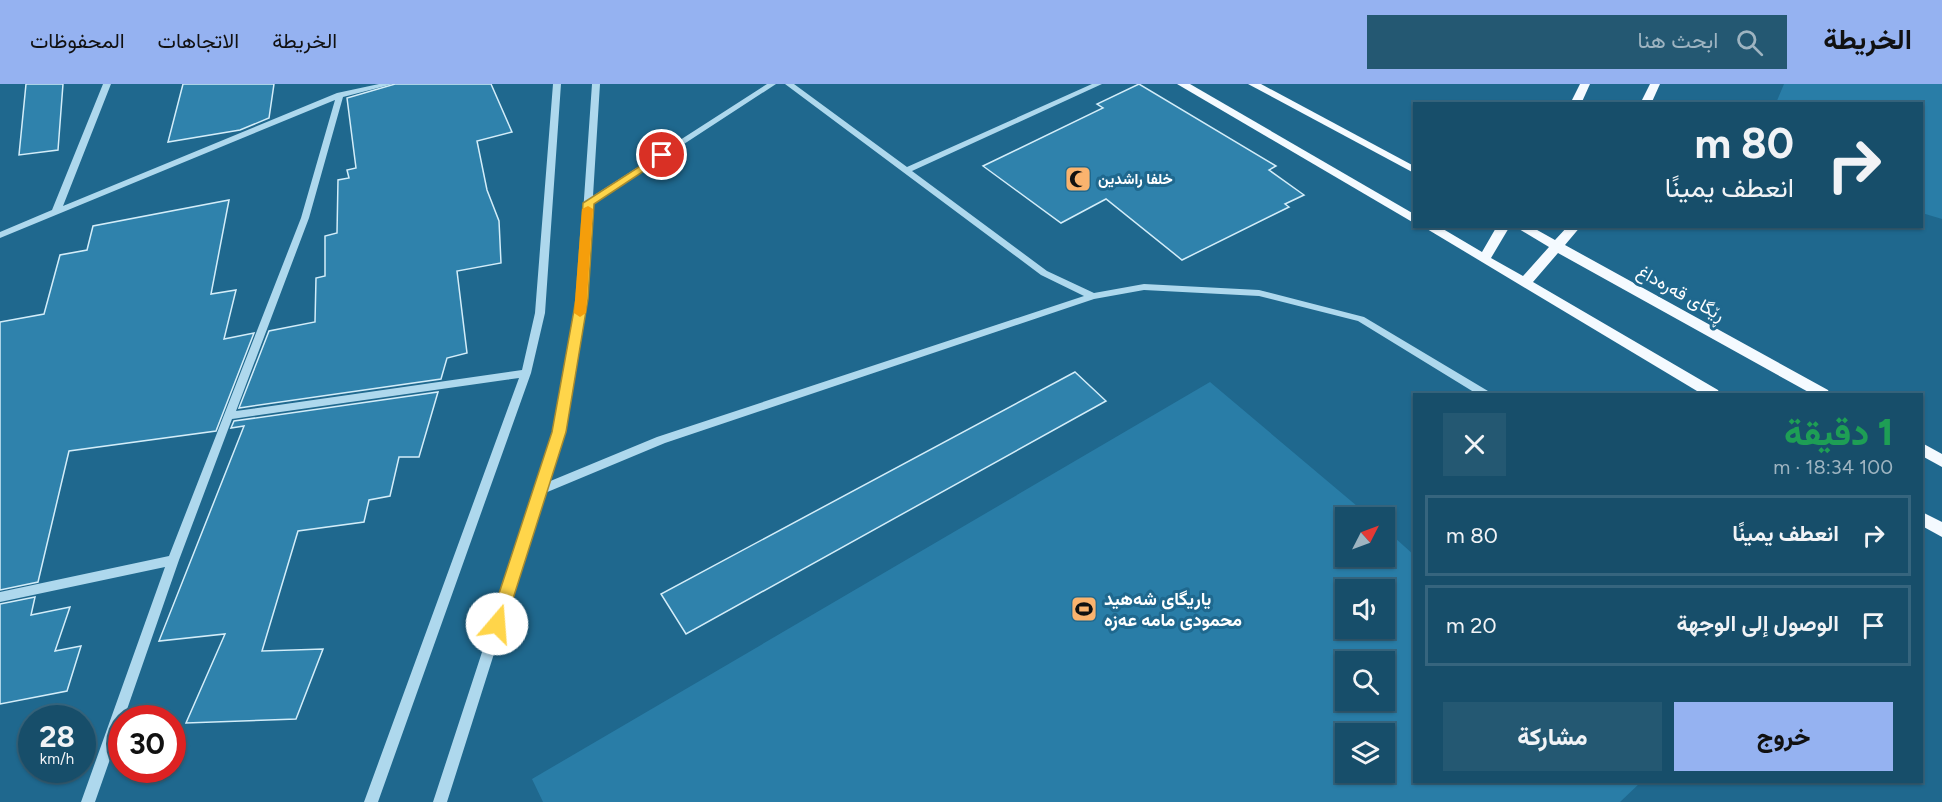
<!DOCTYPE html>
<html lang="ar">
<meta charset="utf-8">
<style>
body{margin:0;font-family:Figtree,Vazirmatn,sans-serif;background:#245872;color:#f1f3f6;direction:rtl;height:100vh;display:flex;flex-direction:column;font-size:22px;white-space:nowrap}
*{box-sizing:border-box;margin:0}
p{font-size:20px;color:#9eb4c1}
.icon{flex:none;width:33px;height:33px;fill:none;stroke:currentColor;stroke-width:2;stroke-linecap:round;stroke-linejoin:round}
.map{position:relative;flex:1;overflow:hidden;direction:ltr}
.panel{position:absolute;left:1413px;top:309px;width:510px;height:390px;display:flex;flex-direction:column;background:#174e6a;border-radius:0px;box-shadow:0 2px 4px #0004,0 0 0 2px #36657e;direction:rtl}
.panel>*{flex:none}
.banner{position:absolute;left:1413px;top:18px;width:510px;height:126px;border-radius:0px;box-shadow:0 2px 4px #0004,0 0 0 2px #36657e;direction:rtl;background:#174e6a;color:#f1f3f6;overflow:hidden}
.needle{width:39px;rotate:48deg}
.fabs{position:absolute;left:1335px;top:423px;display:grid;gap:12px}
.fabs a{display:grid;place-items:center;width:60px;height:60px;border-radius:0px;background:#174e6a;box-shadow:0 2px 4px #0004,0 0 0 2px #36657e;font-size:30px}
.speed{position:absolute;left:18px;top:621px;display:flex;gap:12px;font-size:30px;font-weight:700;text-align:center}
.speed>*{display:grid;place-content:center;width:78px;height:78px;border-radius:50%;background:#174e6a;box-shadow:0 2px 4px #0004,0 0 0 2px #36657e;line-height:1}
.speed small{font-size:15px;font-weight:400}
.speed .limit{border:9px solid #d22;background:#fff;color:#111}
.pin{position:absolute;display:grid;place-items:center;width:51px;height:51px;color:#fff;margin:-26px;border:3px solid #fff;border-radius:50%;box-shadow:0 2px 6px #0007}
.me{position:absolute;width:66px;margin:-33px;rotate:18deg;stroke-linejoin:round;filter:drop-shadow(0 0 4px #0008)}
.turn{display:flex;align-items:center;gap:21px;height:126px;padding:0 30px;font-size:27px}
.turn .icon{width:78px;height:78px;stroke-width:2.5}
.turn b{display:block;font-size:42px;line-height:51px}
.round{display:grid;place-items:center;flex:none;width:63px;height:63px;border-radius:0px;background:#245872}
.overview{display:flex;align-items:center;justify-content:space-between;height:102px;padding:0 30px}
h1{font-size:36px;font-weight:800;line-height:45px;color:#1e9e55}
.button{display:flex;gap:12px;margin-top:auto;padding:12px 30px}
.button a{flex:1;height:69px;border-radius:0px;background:#95b2f1;color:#111;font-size:24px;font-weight:800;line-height:69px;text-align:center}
.button a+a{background:#245872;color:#f1f3f6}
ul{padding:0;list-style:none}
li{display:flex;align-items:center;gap:18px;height:81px;margin:0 12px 9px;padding:0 18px;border:3px solid #36657e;border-radius:0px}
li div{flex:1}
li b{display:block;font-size:22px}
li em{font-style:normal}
header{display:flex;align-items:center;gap:36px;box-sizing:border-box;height:84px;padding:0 30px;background:#95b2f1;color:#111}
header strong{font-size:28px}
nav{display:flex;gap:33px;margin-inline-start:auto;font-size:21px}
.search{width:420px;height:54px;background:#245872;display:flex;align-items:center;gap:15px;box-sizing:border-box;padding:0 21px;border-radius:0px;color:#9eb4c1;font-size:22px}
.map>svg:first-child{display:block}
.green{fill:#297da7;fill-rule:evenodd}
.building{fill:#2f82ac;stroke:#d3edf9;stroke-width:1.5}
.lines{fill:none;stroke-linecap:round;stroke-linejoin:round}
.minor{fill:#aed8ed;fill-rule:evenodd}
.major{fill:#f4faff;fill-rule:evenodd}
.route{fill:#ffd54a;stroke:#a68a30;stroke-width:1.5}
.slow{fill:#f59e0b}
.labels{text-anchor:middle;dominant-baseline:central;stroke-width:6;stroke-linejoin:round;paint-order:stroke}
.far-poi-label{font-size:15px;font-weight:bold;fill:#fff;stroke:#1f688e;text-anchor:start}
.street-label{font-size:18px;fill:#fff;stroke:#1f688e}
.poi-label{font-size:18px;font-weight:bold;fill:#fff;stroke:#1f688e;text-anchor:start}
</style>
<header>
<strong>الخريطة</strong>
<div class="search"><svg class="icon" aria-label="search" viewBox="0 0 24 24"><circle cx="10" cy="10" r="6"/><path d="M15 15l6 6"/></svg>ابحث هنا</div>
<nav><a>الخريطة</a><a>الاتجاهات</a><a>المحفوظات</a></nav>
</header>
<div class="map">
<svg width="1942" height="718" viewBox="0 0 1942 718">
<rect width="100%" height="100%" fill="#1f688e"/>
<g class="green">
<polygon points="1784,0 1942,0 1942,135 1922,129 1922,20 1776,19"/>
<path d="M1210 298 1370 433 1346 434V472H1384L1385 445 1414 471V698H1641L1620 718H543L532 695ZM1346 506H1384V544H1346ZM1346 578H1384V616H1346ZM1346 650H1384V688H1346Z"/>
</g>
<g class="building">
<polygon points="26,0 63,0 58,66 19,71"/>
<polygon points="183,0 274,0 269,34 240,46 168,58"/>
<polygon points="395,0 491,0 512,48 477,57 487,106 499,137 501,179 457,187 467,269 447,274 441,295 239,324 269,247 315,238 316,194 325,192 325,152 337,149 338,96 349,94 347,86 356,84 347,14"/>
<polygon points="1139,0 1276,82 1269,86 1304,111 1285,120 1289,123 1182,176 1106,115 1061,139 983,82 1103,24 1097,20"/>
<polygon points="229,116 211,210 236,206 224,255 254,249 216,347 69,367 38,498 0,506 0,238 44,230 60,171 87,166 93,142"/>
<polygon points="1075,288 1106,317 686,550 661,510"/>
<polygon points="438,308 419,373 399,373 390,412 369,416 364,438 298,447 262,567 323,565 296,635 186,639 225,550 159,557 244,342 231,344 234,337"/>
<polygon points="35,513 31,531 70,523 55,567 81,562 67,607 0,620 0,520"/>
</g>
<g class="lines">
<g class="minor">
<polygon points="103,0 111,0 63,122 337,9 379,0 393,0 343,13 309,134 236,327 522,286 535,229 553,0 561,0 545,229 531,289 378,718 364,718 519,294 232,335 179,476 124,634 122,634 122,641 95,718 81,718 165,483 0,518 0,508 169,472 301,134 335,16 0,154 0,148 52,126"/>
<polygon points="592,0 600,0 593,112 767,0 776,0 592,120 587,215 564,348 548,398 657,353 1084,212 1041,191 785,0 794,0 907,83 1092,0 1102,0 912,87 1047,187 1094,209 1144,200 1259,206 1364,233 1488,307 1489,310 1477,310 1358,237 1259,212 1144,206 1094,215 665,359 545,409 447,718 433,718 554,348 577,215"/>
</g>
<g class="major">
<polygon points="1177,0 1190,0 1414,130 1414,139"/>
<polygon points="1248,0 1261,0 1414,82 1414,89"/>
<polygon points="1580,0 1590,0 1581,20 1570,20"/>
<polygon points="1650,0 1660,0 1651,20 1640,20"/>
<polygon points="1422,142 1438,142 1482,168 1497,142 1510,142 1491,174 1523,192 1549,163 1514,142 1530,142 1555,156 1568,142 1581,142 1565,161 1828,306 1830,310 1812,310 1558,169 1533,198 1718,306 1720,310 1702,310"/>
<polygon points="1922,359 1942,370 1942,383 1922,372"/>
<polygon points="1922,428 1942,438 1942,453 1922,442"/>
</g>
</g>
<polygon class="route" points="662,68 665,69 665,73 594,120 588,215 566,348 505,540 503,545 497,547 492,545 489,540 552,348 576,215 583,119"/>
<polygon class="slow" points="588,122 593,125 586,229 580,233 574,229 582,125"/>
<defs>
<symbol id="mosque-square" viewBox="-11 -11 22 22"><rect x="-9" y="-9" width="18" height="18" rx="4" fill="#fab36e" stroke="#1f688e"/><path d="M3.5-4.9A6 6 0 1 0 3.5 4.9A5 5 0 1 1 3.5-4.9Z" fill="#111"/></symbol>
<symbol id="stadium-square" viewBox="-11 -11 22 22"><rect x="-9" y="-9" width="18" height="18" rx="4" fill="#fab36e" stroke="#1f688e"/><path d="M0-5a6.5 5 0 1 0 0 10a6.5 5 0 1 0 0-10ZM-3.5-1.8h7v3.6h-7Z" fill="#111"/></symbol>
</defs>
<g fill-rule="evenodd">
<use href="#mosque-square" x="1063" y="80" width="30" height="30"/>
<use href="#stadium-square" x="1069" y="510" width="30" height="30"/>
</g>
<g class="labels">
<g class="far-poi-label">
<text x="1098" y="95">خلفا راشدين</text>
</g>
<g class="street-label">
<text transform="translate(1681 209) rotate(29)">ڕێگای قەرەداغ</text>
</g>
<g class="poi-label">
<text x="1104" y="515">یاریگاى شه‌هید<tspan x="1104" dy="21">محمودى مامه‌ عه‌زه</tspan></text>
</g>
</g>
</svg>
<div class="fabs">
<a><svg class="needle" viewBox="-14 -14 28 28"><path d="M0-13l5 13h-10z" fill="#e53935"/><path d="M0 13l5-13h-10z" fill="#9eb4c1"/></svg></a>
<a><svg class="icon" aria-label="sound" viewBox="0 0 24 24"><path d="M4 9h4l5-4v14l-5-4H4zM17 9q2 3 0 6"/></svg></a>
<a><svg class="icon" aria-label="search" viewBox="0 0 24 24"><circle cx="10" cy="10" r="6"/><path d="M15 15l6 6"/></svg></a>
<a><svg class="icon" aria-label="layers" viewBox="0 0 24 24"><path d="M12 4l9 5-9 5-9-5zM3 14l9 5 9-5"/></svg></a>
</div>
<div class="speed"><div>28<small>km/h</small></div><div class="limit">30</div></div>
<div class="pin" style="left:662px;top:71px;background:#d93025"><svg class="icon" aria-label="arrive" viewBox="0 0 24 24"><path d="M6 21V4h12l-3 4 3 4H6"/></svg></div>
<svg class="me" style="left:497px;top:540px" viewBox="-20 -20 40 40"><circle r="19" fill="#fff"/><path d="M0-13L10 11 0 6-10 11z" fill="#ffd54a"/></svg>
<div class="banner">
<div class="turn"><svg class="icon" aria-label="right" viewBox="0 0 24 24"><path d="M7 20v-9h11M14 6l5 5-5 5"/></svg><div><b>80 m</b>انعطف يمينًا</div></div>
</div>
<section class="panel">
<div class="overview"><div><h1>1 دقيقة</h1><p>100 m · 18:34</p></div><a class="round"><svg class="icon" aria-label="close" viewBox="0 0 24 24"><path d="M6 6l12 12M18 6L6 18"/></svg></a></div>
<ul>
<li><svg class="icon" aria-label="right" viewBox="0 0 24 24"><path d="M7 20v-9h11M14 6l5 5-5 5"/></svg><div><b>انعطف يمينًا</b></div><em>80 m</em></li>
<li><svg class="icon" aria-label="arrive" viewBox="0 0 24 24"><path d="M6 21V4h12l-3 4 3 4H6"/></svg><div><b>الوصول إلى الوجهة</b></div><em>20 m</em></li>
</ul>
<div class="button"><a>خروج</a><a>مشاركة</a></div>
</section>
</div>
